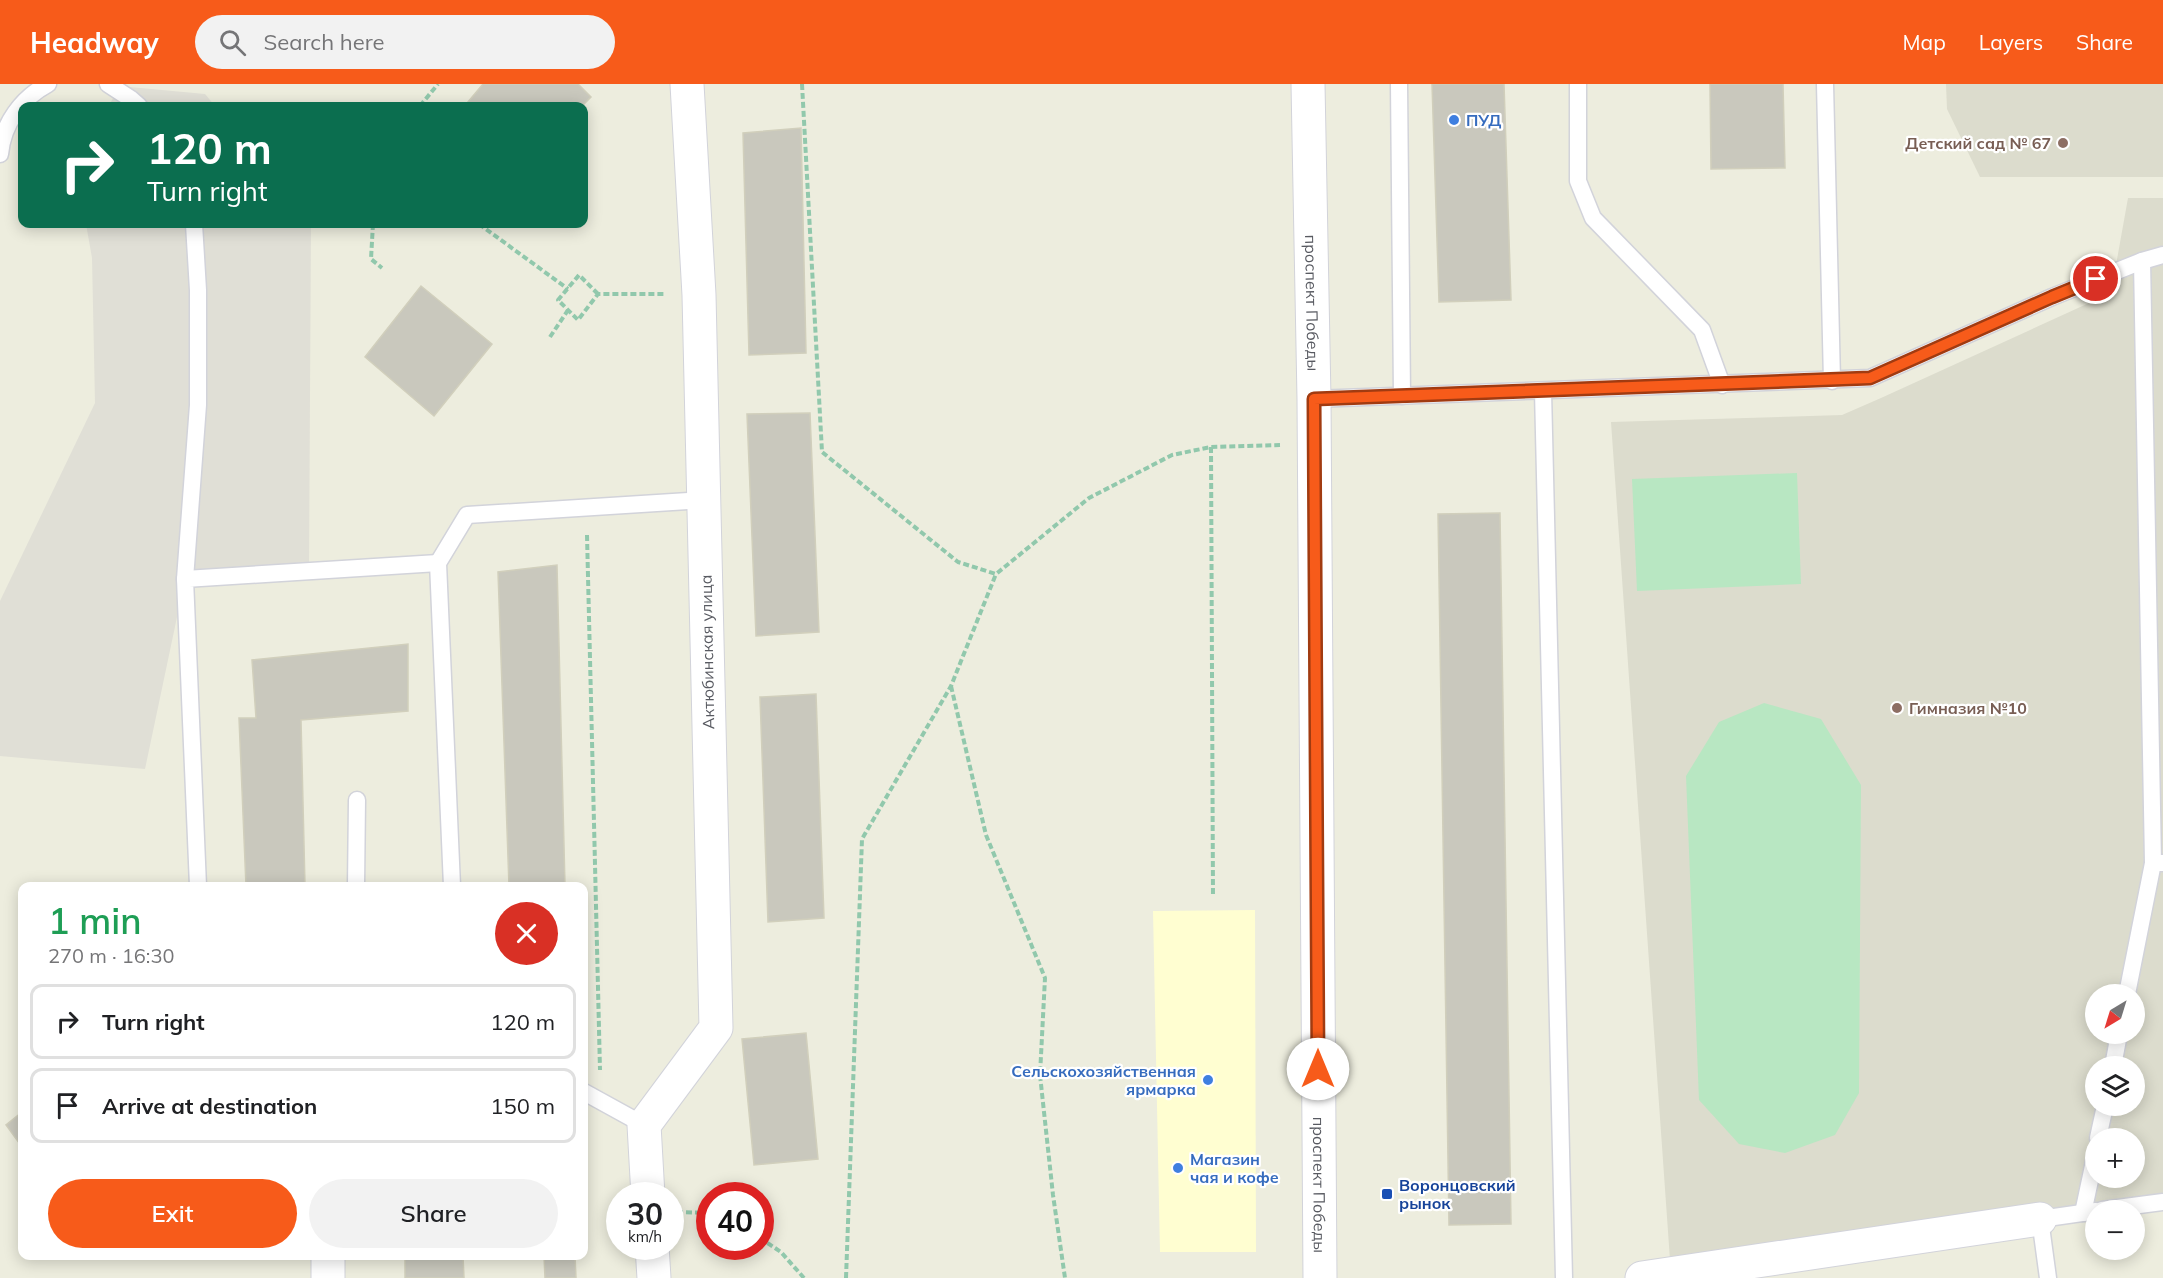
<!DOCTYPE html>
<meta charset="utf-8">
<style>
body{margin:0;font-family:Mulish,sans-serif;background:#f2f2f2;color:#202124;height:100vh;display:flex;flex-direction:column;font-size:22px;white-space:nowrap}
*{box-sizing:border-box;margin:0}
p{font-size:20px;color:#757577}
.icon{flex:none;width:33px;height:33px;fill:none;stroke:currentColor;stroke-width:2;stroke-linecap:round;stroke-linejoin:round}
.map{position:relative;flex:1;overflow:hidden}
.sheet{position:absolute;left:18px;top:798px;width:570px;height:378px;display:flex;flex-direction:column;background:#fff;border-radius:12px;box-shadow:0 3px 15px #0003}
.sheet>*{flex:none}
.hud{position:absolute;left:18px;top:18px;width:570px;height:126px;border-radius:12px;box-shadow:0 3px 15px #0003;background:#0b6e4f;color:#fff;overflow:hidden}
.needle{width:39px;rotate:218deg}
.buttons{position:absolute;left:2085px;top:900px;display:grid;gap:12px}
.buttons a{display:grid;place-items:center;width:60px;height:60px;border-radius:50%;background:#fff;box-shadow:0 3px 15px #0003;font-size:30px}
.speed{position:absolute;left:606px;top:1098px;display:flex;gap:12px;font-size:30px;font-weight:700;text-align:center}
.speed>*{display:grid;place-content:center;width:78px;height:78px;border-radius:50%;background:#fff;box-shadow:0 3px 15px #0003;line-height:1}
.speed small{font-size:15px;font-weight:400}
.speed .limit{border:9px solid #d22;background:#fff;color:#111}
.pin{position:absolute;display:grid;place-items:center;width:51px;height:51px;color:#fff;margin:-26px;border:3px solid #fff;border-radius:50%;box-shadow:0 2px 6px #0007}
.me{position:absolute;width:66px;margin:-33px;rotate:0deg;stroke-linejoin:round;filter:drop-shadow(0 0 4px #0008)}
.turn{display:flex;align-items:center;gap:21px;height:126px;padding:0 30px;font-size:27px}
.turn .icon{width:78px;height:78px;stroke-width:2.5}
.turn b{display:block;font-size:42px;line-height:51px}
.round{display:grid;place-items:center;flex:none;width:63px;height:63px;border-radius:32px;background:#f2f2f2}
.head{display:flex;align-items:center;justify-content:space-between;height:102px;padding:0 30px}
h1{font-size:36px;font-weight:600;line-height:45px;color:#1e9e55}
.cta{display:flex;gap:12px;margin-top:auto;padding:12px 30px}
.cta a{flex:1;height:69px;border-radius:36px;background:#f75b1a;color:#fff;font-size:24px;font-weight:600;line-height:69px;text-align:center}
.cta a+a{background:#f2f2f2;color:#202124}
ul{padding:0;list-style:none}
li{display:flex;align-items:center;gap:18px;height:75px;margin:0 12px 9px;padding:0 18px;border:3px solid #e0e0e0;border-radius:12px}
li div{flex:1}
li b{display:block;font-size:22px}
li em{font-style:normal}
header{display:flex;align-items:center;gap:36px;box-sizing:border-box;height:84px;padding:0 30px;background:#f75b1a;color:#fff}
header strong{font-size:28px}
nav{display:flex;gap:33px;margin-inline-start:auto;font-size:21px}
.search{width:420px;height:54px;background:#f2f2f2;display:flex;align-items:center;gap:15px;box-sizing:border-box;padding:0 21px;border-radius:33px;color:#757577;font-size:22px}
.map>svg:first-child{display:block}
.commercial{fill:#fffed1}
.industrial{fill:#e0dfd6}
.education{fill:#dcdccd;fill-rule:evenodd}
.green{fill:#b8e7c2}
.building{fill:#c9c8bd;stroke:#d1cfbc;stroke-width:1.5}
.lines{fill:none;stroke-linecap:round;stroke-linejoin:round}
.service-casing{stroke:#d2d3da;stroke-width:19}
.minor-casing{stroke:#d2d3da;stroke-width:35}
.tertiary-casing{stroke:#d2d3da;stroke-width:35}
.path{stroke:#91c8ac;stroke-width:4;stroke-dasharray:6 3;stroke-linecap:butt}
.service{stroke:#fff;stroke-width:16}
.minor{stroke:#fff;stroke-width:33}
.tertiary{stroke:#fff;stroke-width:33}
.route-casing{stroke:#a13b11;stroke-width:15}
.route{stroke:#f75b1a;stroke-width:10}
.shop-dot{fill:#3f7fe0;stroke:#fff;stroke-width:2}
.education-dot{fill:#8d6e63;stroke:#fff;stroke-width:2}
.transit-dot{fill:#1a4fb4;stroke:#fff;stroke-width:2}
.labels{text-anchor:middle;dominant-baseline:central;stroke-width:4.5;stroke-linejoin:round;paint-order:stroke}
.shop-label{font-size:16px;font-weight:bold;fill:#366cbe;stroke:#fff;text-anchor:start}
.education-label{font-size:16px;font-weight:bold;fill:#785e54;stroke:#fff;text-anchor:end}
.street-label{font-size:16px;fill:#585a61;stroke:#fff}
.transit-label{font-size:16px;font-weight:bold;fill:#164399;stroke:#fff;text-anchor:start}
</style>
<header>
<strong>Headway</strong>
<div class="search"><svg class="icon" aria-label="search" viewBox="0 0 24 24"><circle cx="10" cy="10" r="6"/><path d="M15 15l6 6"/></svg>Search here</div>
<nav><a>Map</a><a>Layers</a><a>Share</a></nav>
</header>
<div class="map">
<svg width="2163" height="1194" viewBox="0 0 2163 1194">
<rect width="100%" height="100%" fill="#ededde"/>
<polygon class="commercial" points="1255,826 1256,1168 1160,1168 1153,827"/>
<g class="industrial">
<polygon points="119,2 205,10 215,22 109,22"/>
<polygon points="86,140 311,140 309,486 185,495 145,685 0,672 0,517 95,319 92,174"/>
</g>
<g class="education">
<polygon points="1946,0 2163,0 2163,93 1980,93 1947,25"/>
<path d="M2128 114H2163V1118L1671 1190 1611 338 1842 331 1881 314 2111 209ZM2096 910H2134V950H2096ZM2096 982H2134V1022H2096ZM2096 1054H2134V1094H2096Z"/>
</g>
<g class="green">
<polygon points="1797,389 1801,500 1637,507 1632,395"/>
<polygon points="1764,619 1821,635 1861,701 1859,1009 1835,1051 1785,1069 1739,1060 1699,1016 1686,692 1719,638"/>
</g>
<g class="building">
<polygon points="483,0 578,0 591,13 582,22 473,22 468,18"/>
<polygon points="1432,0 1504,0 1511,216 1439,218"/>
<polygon points="1710,0 1783,0 1785,84 1711,85"/>
<polygon points="801,44 806,269 749,271 743,49"/>
<polygon points="421,202 492,260 434,332 365,273"/>
<polygon points="810,329 819,548 756,552 747,330"/>
<polygon points="1500,429 1511,1140 1449,1141 1438,430"/>
<polygon points="557,481 565,802 509,802 498,488"/>
<polygon points="408,560 408,627 301,636 305,802 246,802 239,634 256,634 252,576"/>
<polygon points="816,610 824,834 768,838 760,613"/>
<polygon points="806,949 818,1075 754,1081 742,955"/>
<polygon points="22,1028 22,1063 6,1041"/>
<polygon points="405,1172 463,1172 464,1194 405,1194"/>
<polygon points="544,1172 575,1172 576,1194 545,1194"/>
</g>
<g class="lines">
<defs>
<g id="service">
<polyline points="108,0 131,15 139,22"/>
<polyline points="1399,0 1402,312"/>
<polyline points="1578,0 1578,97 1593,134 1702,246 1722,301"/>
<polyline points="1825,0 1832,297"/>
<path d="M0 70C3 39 22 14 48 0"/>
<polyline points="2142,177 2153,779"/>
<polyline points="1543,307 1564,1194"/>
<polyline points="1314,315 1870,294 2052,213 2142,177 2163,171"/>
<polyline points="185,495 198,321 198,206 194,140"/>
<polyline points="198,802 185,495 438,479"/>
<polyline points="356,802 357,716"/>
<polyline points="452,802 438,479 467,431 704,416"/>
<polyline points="2127,910 2153,779 2162,779"/>
<polyline points="2113,982 2119,950"/>
<polyline points="584,1008 644,1041"/>
<polyline points="2098,1054 2105,1022"/>
<polyline points="2102,1126 2163,1118"/>
<polyline points="2083,1129 2096,1068"/>
<polyline points="2048,1194 2040,1135 2096,1127"/>
</g>
<g id="minor">
<polyline points="648,1112 644,1041 716,944 699,211 687,0"/>
<polyline points="652,1162 654,1194"/>
<polyline points="328,1194 328,1172"/>
<polyline points="1642,1194 2040,1135"/>
</g>
<g id="tertiary">
<path id="s1" d="M1308 0 1314 315 1320 1194"/>
</g>
</defs>
<use href="#service" class="service-casing"/>
<use href="#minor" class="minor-casing"/>
<use href="#tertiary" class="tertiary-casing"/>
<g class="path">
<polyline points="802,0 822,368 958,478 996,490 1089,414 1172,371 1211,363 1280,361"/>
<polyline points="420,22 438,0"/>
<polyline points="373,140 371,175 382,184"/>
<polyline points="479,140 568,205"/>
<polyline points="598,210 579,191 558,216 578,236 598,210 665,210"/>
<polyline points="550,253 568,226"/>
<polyline points="1211,363 1213,812"/>
<polyline points="587,451 600,986"/>
<polyline points="951,602 986,751 1045,894 1040,991 1053,1111 1065,1194"/>
<polyline points="677,1128 710,1129"/>
<polyline points="760,1154 781,1168 804,1194"/>
<polyline points="846,1194 862,755 951,602 996,490"/>
</g>
<use href="#service" class="service"/>
<use href="#minor" class="minor"/>
<use href="#tertiary" class="tertiary"/>
</g>
<g class="lines">
<defs>
<polyline id="route" points="1318,985 1314,315 1870,294 2052,213 2096,195"/>
</defs>
<use href="#route" class="route-casing"/>
<use href="#route" class="route"/>
</g>
<g class="shop-dot">
<circle cx="1454" cy="36" r="6"/>
<circle cx="1208" cy="996" r="6"/>
<circle cx="1178" cy="1084" r="6"/>
</g>
<g class="education-dot">
<circle cx="2063" cy="59" r="6"/>
<circle cx="1897" cy="624" r="6"/>
</g>
<rect class="transit-dot" x="1381" y="1104" width="12" height="12" rx="3"/>
<g class="labels">
<g class="shop-label">
<text x="1466" y="36">ПУД</text>
<text x="1196" y="987" text-anchor="end">Сельскохозяйственная<tspan x="1196" dy="18">ярмарка</tspan></text>
<text x="1190" y="1075">Магазин<tspan x="1190" dy="18">чая и кофе</tspan></text>
</g>
<g class="education-label">
<text x="2051" y="59">Детский сад № 67</text>
<text x="1909" y="624" text-anchor="start">Гимназия №10</text>
</g>
<g class="street-label">
<text stroke="none"><textPath href="#s1" startOffset="219">проспект Победы</textPath></text>
<text transform="translate(707 568) rotate(-91)">Актюбинская улица</text>
<text stroke="none"><textPath href="#s1" startOffset="1101">проспект Победы</textPath></text>
</g>
<g class="transit-label">
<text x="1399" y="1101">Воронцовский<tspan x="1399" dy="18">рынок</tspan></text>
</g>
</g>
</svg>
<div class="buttons">
<a><svg class="needle" viewBox="-14 -14 28 28"><path d="M0-13l5 13h-10z" fill="#e53935"/><path d="M0 13l5-13h-10z" fill="#757577"/></svg></a>
<a><svg class="icon" aria-label="layers" viewBox="0 0 24 24"><path d="M12 4l9 5-9 5-9-5zM3 14l9 5 9-5"/></svg></a>
<a>+</a>
<a>−</a>
</div>
<div class="speed"><div>30<small>km/h</small></div><div class="limit">40</div></div>
<div class="pin" style="left:2096px;top:195px;background:#d93025"><svg class="icon" aria-label="arrive" viewBox="0 0 24 24"><path d="M6 21V4h12l-3 4 3 4H6"/></svg></div>
<svg class="me" style="left:1318px;top:985px" viewBox="-20 -20 40 40"><circle r="19" fill="#fff"/><path d="M0-13L10 11 0 6-10 11z" fill="#f75b1a"/></svg>
<div class="hud">
<div class="turn"><svg class="icon" aria-label="right" viewBox="0 0 24 24"><path d="M7 20v-9h11M14 6l5 5-5 5"/></svg><div><b>120 m</b>Turn right</div></div>
</div>
<section class="sheet">
<div class="head"><div><h1>1 min</h1><p>270 m · 16:30</p></div><a class="round" style="background:#d93025;color:#fff"><svg class="icon" aria-label="close" viewBox="0 0 24 24"><path d="M6 6l12 12M18 6L6 18"/></svg></a></div>
<ul>
<li><svg class="icon" aria-label="right" viewBox="0 0 24 24"><path d="M7 20v-9h11M14 6l5 5-5 5"/></svg><div><b>Turn right</b></div><em>120 m</em></li>
<li><svg class="icon" aria-label="arrive" viewBox="0 0 24 24"><path d="M6 21V4h12l-3 4 3 4H6"/></svg><div><b>Arrive at destination</b></div><em>150 m</em></li>
</ul>
<div class="cta"><a>Exit</a><a>Share</a></div>
</section>
</div>
